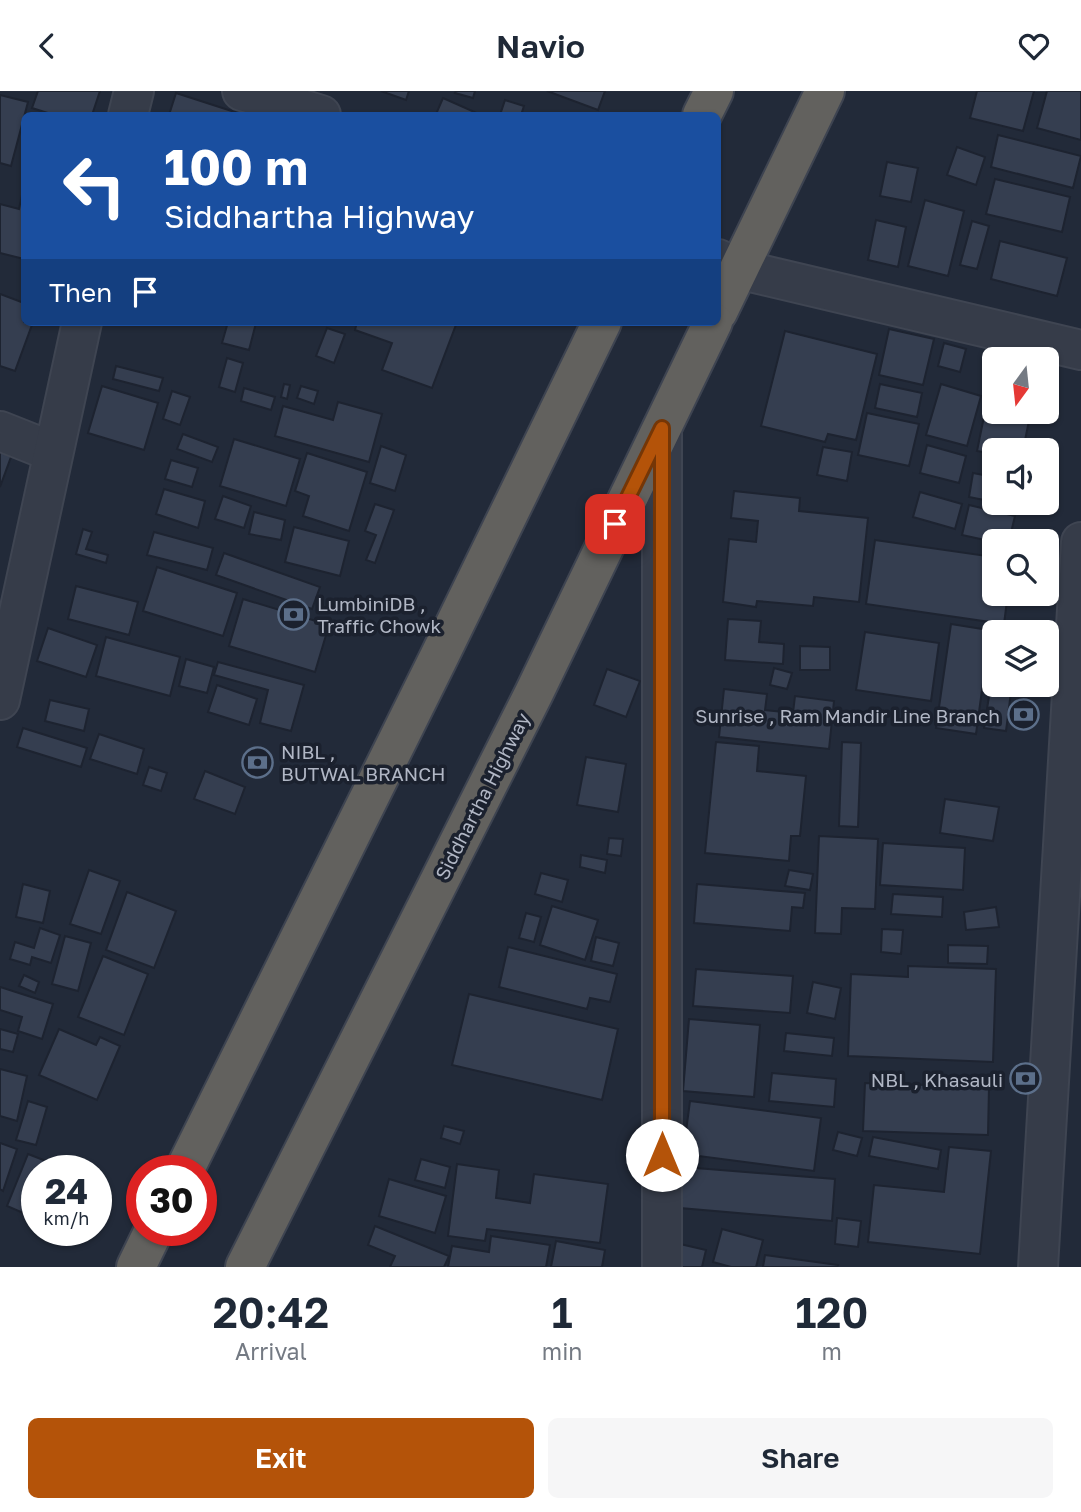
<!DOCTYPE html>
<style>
body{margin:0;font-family:"Golos Text",sans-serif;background:#f6f6f7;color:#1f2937;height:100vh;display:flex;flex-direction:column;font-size:26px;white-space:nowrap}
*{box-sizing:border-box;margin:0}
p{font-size:23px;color:#747a83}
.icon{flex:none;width:38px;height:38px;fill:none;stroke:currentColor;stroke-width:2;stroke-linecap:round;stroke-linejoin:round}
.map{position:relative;height:1176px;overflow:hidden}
.sheet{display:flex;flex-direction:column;background:#fff;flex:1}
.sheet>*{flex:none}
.guide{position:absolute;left:21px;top:21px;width:700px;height:214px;border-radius:10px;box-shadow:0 2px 5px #0004;background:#1a4fa0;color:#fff;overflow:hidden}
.needle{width:46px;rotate:195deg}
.buttons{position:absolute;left:982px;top:256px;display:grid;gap:14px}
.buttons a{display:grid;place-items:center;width:77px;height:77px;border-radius:10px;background:#fff;box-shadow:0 2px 5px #0004;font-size:35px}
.speed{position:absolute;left:21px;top:1064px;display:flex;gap:14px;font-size:35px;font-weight:700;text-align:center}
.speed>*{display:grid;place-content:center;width:91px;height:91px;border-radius:50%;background:#fff;box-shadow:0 2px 5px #0004;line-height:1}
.speed small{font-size:18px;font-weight:400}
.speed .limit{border:10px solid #d22;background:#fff;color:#111}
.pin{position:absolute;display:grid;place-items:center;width:60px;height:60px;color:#fff;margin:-30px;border-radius:14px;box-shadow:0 4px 10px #0006}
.me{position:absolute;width:77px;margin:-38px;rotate:0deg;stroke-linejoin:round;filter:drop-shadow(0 0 5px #0008)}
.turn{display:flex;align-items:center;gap:24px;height:147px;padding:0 28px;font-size:32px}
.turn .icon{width:91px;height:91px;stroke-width:2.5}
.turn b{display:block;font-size:49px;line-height:60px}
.then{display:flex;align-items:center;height:66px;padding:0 28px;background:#0003;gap:14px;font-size:26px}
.eta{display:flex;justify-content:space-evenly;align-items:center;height:119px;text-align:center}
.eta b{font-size:42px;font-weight:600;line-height:49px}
.button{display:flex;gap:14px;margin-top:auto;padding:14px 28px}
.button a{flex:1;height:80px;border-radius:10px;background:#b45309;color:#fff;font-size:28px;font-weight:600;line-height:80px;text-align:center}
.button a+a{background:#f6f6f7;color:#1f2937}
header{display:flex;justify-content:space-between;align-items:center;height:91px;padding:0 28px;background:#fff;font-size:32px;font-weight:600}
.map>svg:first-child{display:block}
.building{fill:#353e50;stroke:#1d2330;stroke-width:2}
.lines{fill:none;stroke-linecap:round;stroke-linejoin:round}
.minor-casing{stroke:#3f4552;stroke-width:42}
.trunk-casing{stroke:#3e4451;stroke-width:42}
.minor{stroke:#363c49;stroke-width:38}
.trunk{stroke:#62615e;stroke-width:38}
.route-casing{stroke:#753606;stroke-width:18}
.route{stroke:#b45309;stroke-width:12}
.labels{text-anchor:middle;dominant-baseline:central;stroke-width:7;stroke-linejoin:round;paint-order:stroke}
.poi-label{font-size:19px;fill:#b1b7c5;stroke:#1b212e;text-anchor:start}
.street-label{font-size:19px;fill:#b1b7c5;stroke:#1b212e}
</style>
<header><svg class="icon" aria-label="back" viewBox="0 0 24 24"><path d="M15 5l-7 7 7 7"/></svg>Navio<svg class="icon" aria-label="heart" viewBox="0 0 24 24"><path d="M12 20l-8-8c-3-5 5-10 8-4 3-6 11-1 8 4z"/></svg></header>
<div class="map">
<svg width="1081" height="1176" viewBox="0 0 1081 1176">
<rect width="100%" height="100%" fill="#222a39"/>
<g class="building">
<polygon points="38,0 100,0 92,24 54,24 32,17"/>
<polygon points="381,0 409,0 406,9"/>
<polygon points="456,0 475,0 473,7 455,2"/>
<polygon points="547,0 605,0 598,19"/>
<polygon points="977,0 1034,0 1023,40 970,27"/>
<polygon points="1047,0 1081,0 1081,49 1037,37"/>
<polygon points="176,2 244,24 169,24"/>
<polygon points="0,4 28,11 11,75 0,72"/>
<polygon points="443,7 479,23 478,24 436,23"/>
<polygon points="505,9 524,15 521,24 500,24"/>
<polygon points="998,44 1081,65 1073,97 991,76"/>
<polygon points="957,56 985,66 976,94 947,84"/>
<polygon points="887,71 918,77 911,111 880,105"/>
<polygon points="995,88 1070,106 1062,141 986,123"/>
<polygon points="24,95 24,168 0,162 0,113 19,118"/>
<polygon points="925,109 964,120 948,185 908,175"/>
<polygon points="876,129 906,136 898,176 868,169"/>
<polygon points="972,130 989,135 977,178 960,174"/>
<polygon points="1000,150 1067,167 1057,205 991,188"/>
<polygon points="0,203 24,212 24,231 33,231 15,280 0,275"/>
<polygon points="228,231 256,232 249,259 222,252"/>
<polygon points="357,231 457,231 432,297 382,279 392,252 355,239"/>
<polygon points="327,237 345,243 334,272 316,265"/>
<polygon points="889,238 934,248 923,294 879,284"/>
<polygon points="785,240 877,263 856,349 828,343 825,351 761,335"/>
<polygon points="944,252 966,258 960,281 938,275"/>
<polygon points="227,267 243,272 235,301 219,296"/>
<polygon points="116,275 163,287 159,300 113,288"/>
<polygon points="284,293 290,294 287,308 281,306"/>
<polygon points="880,293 922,302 917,326 875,317"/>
<polygon points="941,293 981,305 967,355 926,344"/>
<polygon points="102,295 158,312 144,359 88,342"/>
<polygon points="301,295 318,300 314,313 297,307"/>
<polygon points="244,297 275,306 271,319 241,310"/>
<polygon points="172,300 190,306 180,334 163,328"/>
<polygon points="989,301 994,302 994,320 1031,320 1023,359 994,359 994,363 977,360"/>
<polygon points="338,311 382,323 369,371 275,345 283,315 333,329"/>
<polygon points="867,322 919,333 909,375 858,364"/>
<polygon points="183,343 218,356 212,371 177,358"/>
<polygon points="234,348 300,368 286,415 220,395"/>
<polygon points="0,350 15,355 0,396"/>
<polygon points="927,354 966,365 959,392 920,382"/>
<polygon points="381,355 406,364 395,400 370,392"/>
<polygon points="823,356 852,361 847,390 817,384"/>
<polygon points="307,362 367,381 349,440 303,425 309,405 295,400"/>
<polygon points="171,369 198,377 192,396 165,388"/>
<polygon points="973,382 994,386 994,411 969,406"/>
<polygon points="164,398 205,410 198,437 156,423"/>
<polygon points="734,400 800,407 799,420 868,427 859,511 814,506 813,515 757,510 756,516 723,511 729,448 756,451 758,430 731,427"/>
<polygon points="920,401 962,413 955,438 913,426"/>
<polygon points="223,405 251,415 244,437 215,428"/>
<polygon points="375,413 394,419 375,472 366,469 376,444 365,440"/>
<polygon points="969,414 1015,425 1009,450 994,451 962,444"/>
<polygon points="254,421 285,429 281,449 249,443"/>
<polygon points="294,436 349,450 340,485 285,471"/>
<polygon points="83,438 92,441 86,458 108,464 106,472 76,463"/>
<polygon points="154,441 213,457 207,479 147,464"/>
<polygon points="875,449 994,466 994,502 1008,502 1004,533 866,513"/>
<polygon points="224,462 320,496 312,518 216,484"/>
<polygon points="157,476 237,502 223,545 143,520"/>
<polygon points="76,495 138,511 129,544 68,528"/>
<polygon points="243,508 329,534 315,581 229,555"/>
<polygon points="728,528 761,530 759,551 784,553 783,573 725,569"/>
<polygon points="951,533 1001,541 994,541 994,593 1005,593 1004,595 983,592 976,643 936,637"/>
<polygon points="48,537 97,554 86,586 37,570"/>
<polygon points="865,541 939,552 931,610 856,599"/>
<polygon points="106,546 180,566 170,605 96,585"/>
<polygon points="800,555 830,556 830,579 800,579"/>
<polygon points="186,568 214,576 207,602 179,595"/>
<polygon points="218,571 304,594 291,640 260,632 268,599 214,584"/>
<polygon points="774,577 792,582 787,598 770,594"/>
<polygon points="607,578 640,590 626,626 594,614"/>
<polygon points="217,594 257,608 249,634 208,621"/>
<polygon points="724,598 767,603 765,619 793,622 795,605 834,610 829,658 719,646"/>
<polygon points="990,599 1011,601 1006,640 984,637"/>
<polygon points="50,609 89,618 84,640 45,630"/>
<polygon points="23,637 87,657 81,676 17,656"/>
<polygon points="99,643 144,658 137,683 90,668"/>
<polygon points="716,651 759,655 757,680 806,685 800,745 791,745 789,770 705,762"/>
<polygon points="842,651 861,652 858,736 839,735"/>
<polygon points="586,666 626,673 618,721 577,714"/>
<polygon points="149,676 167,682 161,700 143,694"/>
<polygon points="205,680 245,696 235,723 194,708"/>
<polygon points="945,708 999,716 993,750 940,742"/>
<polygon points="819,745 878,748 875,818 842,817 841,843 815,842"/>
<polygon points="609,747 623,748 621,765 607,763"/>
<polygon points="883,752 965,757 963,799 880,794"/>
<polygon points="581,764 607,769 605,782 580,776"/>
<polygon points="89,779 120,790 101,843 70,833"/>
<polygon points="789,779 813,783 810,799 785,795"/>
<polygon points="541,782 568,789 562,811 535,803"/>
<polygon points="23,793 50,800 43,832 16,826"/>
<polygon points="697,793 805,802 803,817 792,816 790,840 694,832"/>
<polygon points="127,801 176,820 154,877 106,859"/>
<polygon points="893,803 943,806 942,826 891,823"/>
<polygon points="552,815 598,829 585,869 540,854"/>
<polygon points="996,816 999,836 966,839 964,821"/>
<polygon points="526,822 541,826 534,851 519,847"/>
<polygon points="40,837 60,844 51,872 32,866 30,874 10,868 15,851 34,857"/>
<polygon points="882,838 903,839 901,863 881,861"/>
<polygon points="65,845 91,852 78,900 52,893"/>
<polygon points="596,846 619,852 613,875 591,870"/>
<polygon points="948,854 988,855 987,873 948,872"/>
<polygon points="508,856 617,883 610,911 590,907 587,918 499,896"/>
<polygon points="103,865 148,883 124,944 78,926"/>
<polygon points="908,875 996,878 993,971 848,965 851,883 908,886"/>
<polygon points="696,878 793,885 790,922 693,915"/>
<polygon points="24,884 39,891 35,902 19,895"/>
<polygon points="813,891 841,897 835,928 807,922"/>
<polygon points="0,896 53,913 42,948 18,940 22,926 0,919"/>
<polygon points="469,903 618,938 602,1009 452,974"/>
<polygon points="689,928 760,934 754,1006 683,1000"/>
<polygon points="0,938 18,943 13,961 0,958"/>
<polygon points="59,938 96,954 100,946 120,955 97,1009 39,984"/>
<polygon points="786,942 834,947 832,965 784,960"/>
<polygon points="0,978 27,985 17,1030 0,1025"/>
<polygon points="772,982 836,988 834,1016 769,1010"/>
<polygon points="865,992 989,996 988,1044 863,1040"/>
<polygon points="28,1010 47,1016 36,1054 16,1049"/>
<polygon points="690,1010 821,1027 814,1080 683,1063"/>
<polygon points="444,1035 464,1040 460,1053 441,1047"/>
<polygon points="838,1041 862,1047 857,1065 833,1059"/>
<polygon points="873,1046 941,1059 938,1078 869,1065"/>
<polygon points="0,1052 17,1058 3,1100 0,1098"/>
<polygon points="949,1056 991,1060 980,1163 868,1151 874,1094 944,1101"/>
<polygon points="28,1063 59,1075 57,1080 37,1080 37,1128 7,1115"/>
<polygon points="421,1068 450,1076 445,1097 415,1089"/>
<polygon points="457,1073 499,1079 496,1107 530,1112 534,1083 608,1093 600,1152 487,1138 485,1150 448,1145"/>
<polygon points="683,1076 835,1088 832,1130 680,1117"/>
<polygon points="389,1088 446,1105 435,1142 379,1125"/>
<polygon points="837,1127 861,1130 858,1156 835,1153"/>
<polygon points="375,1135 449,1165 444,1176 390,1176 395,1165 368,1154"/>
<polygon points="722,1138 763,1149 756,1176 731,1176 713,1171"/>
<polygon points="491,1145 550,1154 546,1176 448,1176 452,1155 489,1161"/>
<polygon points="556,1150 605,1159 602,1176 551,1176"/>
<polygon points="680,1153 706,1159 702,1176 675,1176"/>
<polygon points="765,1164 838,1174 837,1176 763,1176"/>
</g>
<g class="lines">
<defs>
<g id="minor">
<polyline points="242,0 321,24"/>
<polyline points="128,24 134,0"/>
<polyline points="718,168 738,178 1081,259"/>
<polyline points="662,337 662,1176"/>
<polyline points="0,340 53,361"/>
<polyline points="0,609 82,231"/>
<polyline points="1038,1176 1081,451"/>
</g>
<g id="trunk">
<polyline points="702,24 714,0"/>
<polyline points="718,221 825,0"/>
<polyline points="184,1080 438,568 602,231"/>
<polyline points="136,1176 154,1139"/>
<polyline points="245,1176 534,602 713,231"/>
</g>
</defs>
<use href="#minor" class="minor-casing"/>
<use href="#trunk" class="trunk-casing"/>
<use href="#minor" class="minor"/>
<use href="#trunk" class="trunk"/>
</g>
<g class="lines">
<defs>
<polyline id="route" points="615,433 662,337 662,1064"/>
</defs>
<use href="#route" class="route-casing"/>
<use href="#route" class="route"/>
</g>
<defs>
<symbol id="bank-ring" viewBox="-11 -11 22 22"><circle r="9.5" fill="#1b212e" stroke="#5c6f8a" stroke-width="1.5"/><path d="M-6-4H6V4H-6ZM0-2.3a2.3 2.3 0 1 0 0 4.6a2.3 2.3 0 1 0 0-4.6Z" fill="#5c6f8a"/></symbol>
</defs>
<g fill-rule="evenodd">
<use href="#bank-ring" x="276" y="506" width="35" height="35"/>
<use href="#bank-ring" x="1006" y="606" width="35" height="35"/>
<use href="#bank-ring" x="240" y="654" width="35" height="35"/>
<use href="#bank-ring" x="1008" y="970" width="35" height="35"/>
</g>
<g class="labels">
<g class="poi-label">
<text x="317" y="512">LumbiniDB ,<tspan x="317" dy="22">Traffic Chowk</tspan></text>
<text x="1000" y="624" text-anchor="end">Sunrise , Ram Mandir Line Branch</text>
<text x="281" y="660">NIBL ,<tspan x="281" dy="22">BUTWAL BRANCH</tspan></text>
<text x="1003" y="988" text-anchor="end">NBL , Khasauli</text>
</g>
<g class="street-label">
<text transform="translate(482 705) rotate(-63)">Siddhartha Highway</text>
</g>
</g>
</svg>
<div class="buttons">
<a><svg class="needle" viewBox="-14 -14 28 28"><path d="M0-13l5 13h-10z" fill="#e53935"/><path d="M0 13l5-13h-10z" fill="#747a83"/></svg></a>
<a><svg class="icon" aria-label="sound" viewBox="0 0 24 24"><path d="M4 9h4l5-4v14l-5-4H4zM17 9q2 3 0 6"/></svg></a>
<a><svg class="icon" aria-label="search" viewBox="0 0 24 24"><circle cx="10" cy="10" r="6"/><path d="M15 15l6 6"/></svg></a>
<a><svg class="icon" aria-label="layers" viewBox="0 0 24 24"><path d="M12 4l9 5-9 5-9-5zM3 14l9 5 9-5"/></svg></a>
</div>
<div class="speed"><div>24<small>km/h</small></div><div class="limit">30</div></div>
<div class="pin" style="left:615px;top:433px;background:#d93025"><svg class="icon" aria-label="arrive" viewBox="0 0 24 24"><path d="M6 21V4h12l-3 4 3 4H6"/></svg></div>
<svg class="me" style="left:662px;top:1064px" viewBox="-20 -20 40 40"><circle r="19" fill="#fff"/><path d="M0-13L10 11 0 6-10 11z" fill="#b45309"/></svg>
<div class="guide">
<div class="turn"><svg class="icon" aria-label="left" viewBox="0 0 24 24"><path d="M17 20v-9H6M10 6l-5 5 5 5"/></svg><div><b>100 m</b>Siddhartha Highway</div></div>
<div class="then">Then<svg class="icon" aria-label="arrive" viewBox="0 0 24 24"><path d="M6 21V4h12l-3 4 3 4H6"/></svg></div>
</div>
</div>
<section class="sheet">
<div class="eta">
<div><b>20:42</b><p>Arrival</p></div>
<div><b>1</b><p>min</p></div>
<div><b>120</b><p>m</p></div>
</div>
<div class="button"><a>Exit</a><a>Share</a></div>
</section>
